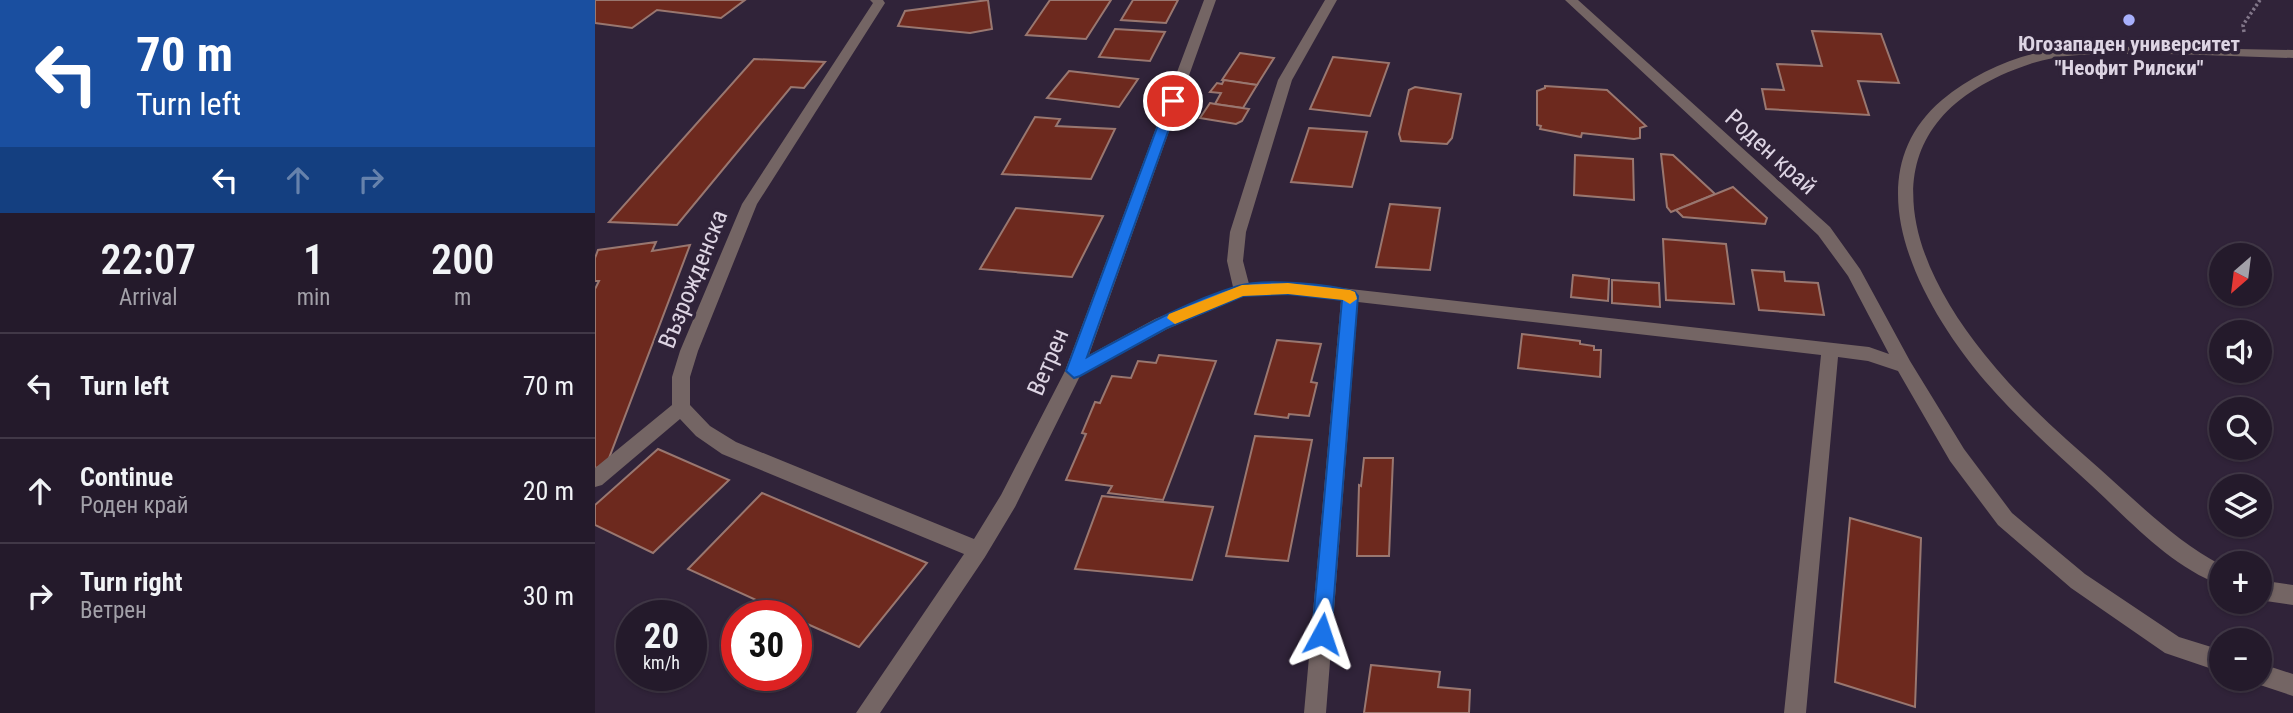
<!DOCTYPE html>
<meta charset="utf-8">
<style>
body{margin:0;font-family:"Roboto Condensed",sans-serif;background:#302737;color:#f1f3f6;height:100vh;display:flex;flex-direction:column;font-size:26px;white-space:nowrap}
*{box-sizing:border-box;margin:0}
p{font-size:23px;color:#a3a1a9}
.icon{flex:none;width:38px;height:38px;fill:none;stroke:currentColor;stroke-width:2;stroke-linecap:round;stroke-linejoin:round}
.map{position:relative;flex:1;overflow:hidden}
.sheet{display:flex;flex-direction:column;background:#241a2b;width:595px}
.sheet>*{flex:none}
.top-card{background:#1a4fa0;color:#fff;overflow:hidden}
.needle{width:46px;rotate:208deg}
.tools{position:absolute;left:1614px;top:243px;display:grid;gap:14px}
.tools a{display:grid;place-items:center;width:63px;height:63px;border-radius:50%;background:#241a2b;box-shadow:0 2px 5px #0004,0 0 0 2px #413847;font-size:35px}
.speed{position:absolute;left:21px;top:600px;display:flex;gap:14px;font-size:35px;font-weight:700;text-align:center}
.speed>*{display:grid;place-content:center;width:91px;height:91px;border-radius:50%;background:#241a2b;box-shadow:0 2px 5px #0004,0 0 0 2px #413847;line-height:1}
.speed small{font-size:18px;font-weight:400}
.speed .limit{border:10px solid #d22;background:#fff;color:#111}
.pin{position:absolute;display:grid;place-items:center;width:60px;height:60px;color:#fff;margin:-30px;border:4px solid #fff;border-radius:50%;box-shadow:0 2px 7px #0007}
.me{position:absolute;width:77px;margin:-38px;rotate:5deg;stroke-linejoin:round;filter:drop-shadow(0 0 5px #0008)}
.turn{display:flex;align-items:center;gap:24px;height:147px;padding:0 21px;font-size:32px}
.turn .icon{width:91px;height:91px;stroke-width:2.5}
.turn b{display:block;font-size:49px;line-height:60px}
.lanes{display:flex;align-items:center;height:66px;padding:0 21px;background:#0003;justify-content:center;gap:35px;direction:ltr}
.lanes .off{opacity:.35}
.eta{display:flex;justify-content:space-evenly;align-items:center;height:119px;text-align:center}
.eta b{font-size:42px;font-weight:600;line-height:49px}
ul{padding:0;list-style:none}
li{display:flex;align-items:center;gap:21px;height:105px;padding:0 21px;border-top:2px solid #413847}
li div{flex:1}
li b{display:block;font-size:26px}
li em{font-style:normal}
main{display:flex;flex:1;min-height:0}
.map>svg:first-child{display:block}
.building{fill:#6d291e;stroke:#997770;stroke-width:2}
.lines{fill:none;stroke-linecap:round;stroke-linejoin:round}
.path{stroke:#82778a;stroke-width:3.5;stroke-dasharray:2.5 2.5;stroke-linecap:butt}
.minor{fill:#746564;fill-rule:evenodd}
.route{fill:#1a73e8;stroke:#114b97;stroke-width:2}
.slow{fill:#f59e0b}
.poi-dot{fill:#a8b0fc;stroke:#302339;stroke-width:2.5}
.labels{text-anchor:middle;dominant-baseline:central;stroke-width:7;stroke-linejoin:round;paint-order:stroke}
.far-poi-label{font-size:21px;font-weight:bold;fill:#ddd4e3;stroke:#302339}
.street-label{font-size:24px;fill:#ddd4e3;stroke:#302339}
</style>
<main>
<section class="sheet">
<div class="top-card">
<div class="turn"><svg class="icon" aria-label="left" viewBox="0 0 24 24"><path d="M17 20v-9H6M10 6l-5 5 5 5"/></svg><div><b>70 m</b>Turn left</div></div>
<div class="lanes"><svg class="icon" aria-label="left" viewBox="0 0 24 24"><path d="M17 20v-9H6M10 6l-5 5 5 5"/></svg><svg class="icon off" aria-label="ahead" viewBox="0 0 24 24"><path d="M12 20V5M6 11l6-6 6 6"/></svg><svg class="icon off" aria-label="right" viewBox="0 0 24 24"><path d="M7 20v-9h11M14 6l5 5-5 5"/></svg></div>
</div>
<div class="eta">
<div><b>22:07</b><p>Arrival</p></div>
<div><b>1</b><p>min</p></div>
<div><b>200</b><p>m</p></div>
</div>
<ul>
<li><svg class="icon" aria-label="left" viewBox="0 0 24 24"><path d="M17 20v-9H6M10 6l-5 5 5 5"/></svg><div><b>Turn left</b></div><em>70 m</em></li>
<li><svg class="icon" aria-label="ahead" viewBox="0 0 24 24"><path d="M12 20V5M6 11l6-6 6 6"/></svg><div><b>Continue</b><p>Роден край</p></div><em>20 m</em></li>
<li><svg class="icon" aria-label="right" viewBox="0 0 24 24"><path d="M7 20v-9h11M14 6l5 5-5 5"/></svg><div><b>Turn right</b><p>Ветрен</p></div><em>30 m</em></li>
</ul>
</section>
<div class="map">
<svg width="1698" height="713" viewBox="0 0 1698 713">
<rect width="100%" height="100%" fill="#302339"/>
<g class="building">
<polygon points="0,0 150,0 126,18 62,10 37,28 0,23"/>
<polygon points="393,0 397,29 375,33 303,26 310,11"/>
<polygon points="455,0 516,0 491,39 431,35"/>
<polygon points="538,0 583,0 571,23 526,20"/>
<polygon points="520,29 570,32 555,61 504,57"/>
<polygon points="1217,31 1286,34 1304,83 1263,81 1274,115 1171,109 1167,89 1189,90 1182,64 1227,66"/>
<polygon points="645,53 679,58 662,85 627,80"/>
<polygon points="738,57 794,63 775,116 715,109"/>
<polygon points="159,59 230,62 209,88 196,87 82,225 14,222"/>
<polygon points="474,71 543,79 524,107 452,98"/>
<polygon points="629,80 662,85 648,108 620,104 626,93 615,92 622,83 627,84"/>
<polygon points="950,86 1012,90 1051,126 1045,128 1045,138 1039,139 987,133 986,137 945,129 946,126 942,125 942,91 950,88"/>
<polygon points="820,87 866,94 857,138 852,144 806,141 804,134 814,90"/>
<polygon points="615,103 620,104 654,109 647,121 641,124 605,118"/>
<polygon points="440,117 465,119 461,126 520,129 496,179 407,174"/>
<polygon points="714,128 772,132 757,187 696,182"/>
<polygon points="1066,154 1078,155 1120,194 1076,212 1072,207"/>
<polygon points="980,155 1038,159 1039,200 979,195"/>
<polygon points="1138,187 1172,218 1170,224 1088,217 1081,210"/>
<polygon points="795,204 845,208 835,270 781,267"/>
<polygon points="421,208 508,216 477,277 385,269"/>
<polygon points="1068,239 1131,244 1139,304 1071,300"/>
<polygon points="61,242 57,251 95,245 11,466 0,468 0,289 4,281 0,281 0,258 3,250"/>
<polygon points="1157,270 1189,272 1190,281 1223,283 1229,315 1164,310"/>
<polygon points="978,275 1014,279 1013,301 976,297"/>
<polygon points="1017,280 1064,283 1065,307 1017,303"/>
<polygon points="927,334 985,341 985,344 999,346 999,350 1006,350 1005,377 923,368"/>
<polygon points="682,340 726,344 716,382 722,383 714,416 694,414 693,418 660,414"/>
<polygon points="564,355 621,361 568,500 513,493 517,486 471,480 491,434 487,433 500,402 505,403 517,376 536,378 543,361 561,363"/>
<polygon points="660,436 717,440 693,561 631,556"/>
<polygon points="63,449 134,480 58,553 0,525 0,505"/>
<polygon points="769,458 798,458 794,556 762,556 764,485 766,486"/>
<polygon points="167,493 332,563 264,647 201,619 201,616 196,616 93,569"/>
<polygon points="507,496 618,507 597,580 480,569"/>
<polygon points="1255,518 1326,538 1320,707 1240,682"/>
<polygon points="776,665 845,672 843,687 875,690 874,713 769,713"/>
</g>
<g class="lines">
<polyline class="path" points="1649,32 1648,25 1665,0"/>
<g class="minor">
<polygon points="275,0 288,0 290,3 162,204 103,351 95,377 95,405 115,426 141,442 379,539 406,495 470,371 609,0 621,0 494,355 560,319 638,287 632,261 635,232 683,80 730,0 742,0 697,80 651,232 648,261 654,284 693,282 1274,347 1294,354 1253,276 1223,235 970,0 983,0 1235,227 1265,269 1315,361 1369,449 1417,513 1490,574 1584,637 1626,650 1626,672 1570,653 1476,588 1403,525 1355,461 1303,371 1273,361 1243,357 1211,713 1189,713 1226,355 763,302 731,713 709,713 746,300 693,294 649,296 572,329 485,376 420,507 390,557 285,713 261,713 369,554 127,454 101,436 85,419 7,485 0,487 0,468 77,405 77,377 85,351 147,204 278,3"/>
<path d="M1489 46 1698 50V58C1643 57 1589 53 1534 54 1500 54 1468 53 1435 64 1273 118 1301 245 1390 355 1424 398 1465 434 1506 470 1544 504 1581 541 1626 565V585C1575 566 1535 521 1496 485 1460 452 1423 419 1390 381 1328 308 1254 179 1347 100 1386 67 1439 48 1489 46Z"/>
<polygon points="1664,580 1698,585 1698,605 1664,600"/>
<polygon points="1664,663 1698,674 1698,696 1656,682 1655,679 1664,679"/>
</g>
</g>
<path class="route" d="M578 98 584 101 492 357C540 331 590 302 643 286 668 278 735 284 760 292L763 296 736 634 734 641 727 644 720 641 717 634 747 300 693 294 648 296 572 328 485 376 479 378 471 371 572 101Z"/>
<polygon class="slow" points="693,283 755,290 760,292 762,299 755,304 748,300 693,294 648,296 580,324 572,318 574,314 647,285"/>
<circle class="poi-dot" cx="1534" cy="20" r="7"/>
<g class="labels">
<g class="far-poi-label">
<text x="1534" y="44">Югозападен университет<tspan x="1534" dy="24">"Неофит Рилски"</tspan></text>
</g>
<g class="street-label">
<text transform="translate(1176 152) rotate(42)">Роден край</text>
<text transform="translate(98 279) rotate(-68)">Възрожденска</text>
<text transform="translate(453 362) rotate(-67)">Ветрен</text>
</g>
</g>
</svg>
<div class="tools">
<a><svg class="needle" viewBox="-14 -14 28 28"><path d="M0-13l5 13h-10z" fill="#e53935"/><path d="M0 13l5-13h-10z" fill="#a3a1a9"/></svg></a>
<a><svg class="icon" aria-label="sound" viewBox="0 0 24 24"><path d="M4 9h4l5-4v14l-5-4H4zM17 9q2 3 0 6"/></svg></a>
<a><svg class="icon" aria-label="search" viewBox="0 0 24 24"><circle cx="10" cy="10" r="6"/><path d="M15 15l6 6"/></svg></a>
<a><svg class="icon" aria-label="layers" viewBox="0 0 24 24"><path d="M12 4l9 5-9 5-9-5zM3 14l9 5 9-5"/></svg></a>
<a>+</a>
<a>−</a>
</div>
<div class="speed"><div>20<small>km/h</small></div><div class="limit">30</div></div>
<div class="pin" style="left:578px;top:101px;background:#d93025"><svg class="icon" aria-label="arrive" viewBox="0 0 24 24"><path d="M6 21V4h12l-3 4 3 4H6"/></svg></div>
<svg class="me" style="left:727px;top:634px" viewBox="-20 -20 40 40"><path d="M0-17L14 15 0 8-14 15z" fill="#1a73e8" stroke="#fff" stroke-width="4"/></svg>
</div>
</main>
